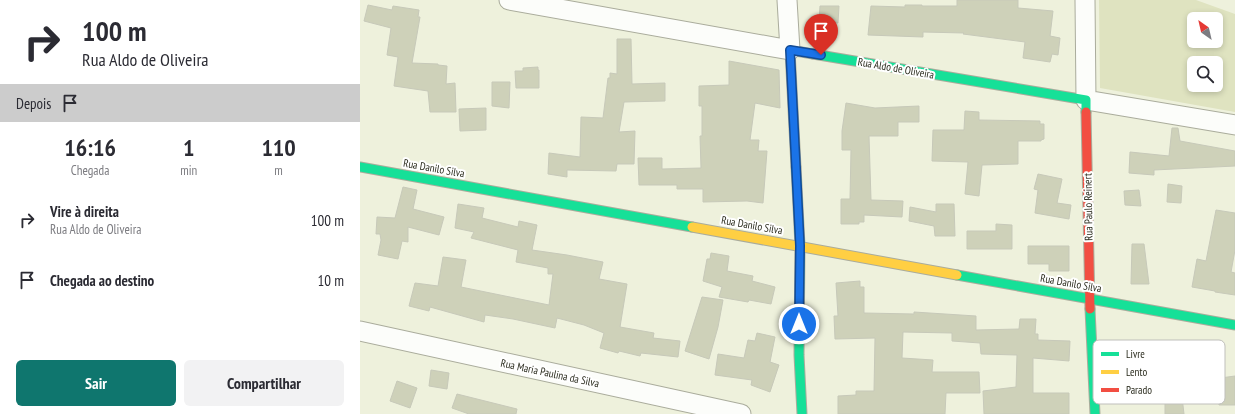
<!DOCTYPE html>
<html lang="pt">
<meta charset="utf-8">
<style>
body{margin:0;font-family:"PT Sans Narrow",sans-serif;background:#f2f2f3;color:#2b2b33;height:100vh;display:flex;flex-direction:column;font-size:15px;white-space:nowrap}
*{box-sizing:border-box;margin:0}
p{font-size:13px;color:#7c7c81}
.icon{flex:none;width:22px;height:22px;fill:none;stroke:currentColor;stroke-width:2;stroke-linecap:round;stroke-linejoin:round}
.map{position:relative;flex:1;overflow:hidden}
.details{display:flex;flex-direction:column;background:#fff;width:360px}
.details>*{flex:none}
.hud{background:#fff;color:#2b2b33;overflow:hidden}
.needle{width:26px;rotate:326deg}
.fabs{position:absolute;left:827px;top:12px;display:grid;gap:8px}
.fabs a{display:grid;place-items:center;width:36px;height:36px;border-radius:6px;background:#fff;box-shadow:0 2px 6px #0003;font-size:20px}
.pin{position:absolute;display:grid;place-items:center;width:34px;height:34px;color:#fff;margin:-41px -17px;border-radius:50% 50% 50% 0;rotate:-45deg;box-shadow:0 0 4px #0007}
.pin .icon{rotate:45deg}
.me{position:absolute;width:44px;margin:-22px;rotate:0deg;stroke-linejoin:round;filter:drop-shadow(0 0 3px #0008)}
.turn{display:flex;align-items:center;gap:14px;height:84px;padding:0 16px;font-size:18px}
.turn .icon{width:52px;height:52px;stroke-width:2.5}
.turn b{display:block;font-size:28px;line-height:34px}
.then{display:flex;align-items:center;height:38px;padding:0 16px;background:#0003;gap:8px;font-size:15px}
.eta{display:flex;justify-content:space-evenly;align-items:center;height:68px;text-align:center}
.eta b{font-size:24px;font-weight:700;line-height:28px}
.primary-button{display:flex;gap:8px;margin-top:auto;padding:8px 16px}
.primary-button a{flex:1;height:46px;border-radius:6px;background:#0f766e;color:#fff;font-size:16px;font-weight:700;line-height:46px;text-align:center}
.primary-button a+a{background:#f2f2f3;color:#2b2b33}
ul{padding:0;list-style:none}
li{display:flex;align-items:center;gap:12px;height:60px;padding:0 16px}
li div{flex:1}
li b{display:block;font-size:15px}
li em{font-style:normal}
main{display:flex;flex:1;min-height:0}
.map>svg:first-child{display:block}
.green{fill:#dfe3c0;fill-rule:evenodd}
.building{fill:#ced1b9;stroke:#c7c9b9}
.lines{fill:none;stroke-linecap:round;stroke-linejoin:round}
.street-casing{stroke:#aaac9c;stroke-width:21}
.fast-casing{stroke:#aaac9c;stroke-width:11}
.slow-casing{stroke:#aaac9c;stroke-width:11}
.jam-casing{stroke:#aaac9c;stroke-width:11}
.street{stroke:#fcfdfa;stroke-width:19}
.fast{stroke:#16e098;stroke-width:9}
.slow{stroke:#ffcf43;stroke-width:9}
.jam{stroke:#f24e42;stroke-width:9}
.route-casing{stroke:#114b97;stroke-width:10}
.route{stroke:#1a73e8;stroke-width:7}
.labels{text-anchor:middle;dominant-baseline:central;stroke-width:4;stroke-linejoin:round;paint-order:stroke}
.street-label{font-size:11px;fill:#2a2b1d;stroke:#fff}
.key{fill:#fff;stroke:#bfbfbb;stroke-width:1}
.key-label{font-size:11px;fill:#2a2b1d}
</style>
<main>
<section class="details">
<div class="hud">
<div class="turn"><svg class="icon" aria-label="right" viewBox="0 0 24 24"><path d="M7 20v-9h11M14 6l5 5-5 5"/></svg><div><b>100 m</b>Rua Aldo de Oliveira</div></div>
<div class="then">Depois<svg class="icon" aria-label="arrive" viewBox="0 0 24 24"><path d="M6 21V4h12l-3 4 3 4H6"/></svg></div>
</div>
<div class="eta">
<div><b>16:16</b><p>Chegada</p></div>
<div><b>1</b><p>min</p></div>
<div><b>110</b><p>m</p></div>
</div>
<ul>
<li><svg class="icon" aria-label="right" viewBox="0 0 24 24"><path d="M7 20v-9h11M14 6l5 5-5 5"/></svg><div><b>Vire à direita</b><p>Rua Aldo de Oliveira</p></div><em>100 m</em></li>
<li><svg class="icon" aria-label="arrive" viewBox="0 0 24 24"><path d="M6 21V4h12l-3 4 3 4H6"/></svg><div><b>Chegada ao destino</b></div><em>10 m</em></li>
</ul>
<div class="primary-button"><a>Sair</a><a>Compartilhar</a></div>
</section>
<div class="map">
<svg width="875" height="414" viewBox="0 0 875 414">
<rect width="100%" height="100%" fill="#eef1dc"/>
<path class="green" d="M739 0H836L875 14V112L740 88ZM834 19H856V41H834ZM834 63H856V85H834Z"/>
<g class="building">
<polygon points="597,0 658,0 658,8 693,11 690,36 700,38 698,55 692,54 690,62 663,58 665,42 603,34 604,33 563,32 563,37 508,35 511,6 545,7 545,5 562,5 562,6 597,6"/>
<polygon points="8,5 32,10 33,6 59,10 58,17 60,17 52,63 78,64 78,65 87,66 86,84 95,83 96,112 70,112 68,91 34,86 38,57 27,55 31,28 4,21"/>
<polygon points="460,6 479,6 478,23 459,22"/>
<polygon points="257,39 271,39 272,84 305,83 305,101 264,102 259,132 275,131 274,164 257,164 256,171 207,170 207,177 188,174 189,153 220,157 221,117 243,118 248,78 250,78 250,73 257,74"/>
<polygon points="369,61 419,70 420,108 395,103 390,140 399,140 398,151 407,151 403,203 387,201 343,202 343,189 317,189 317,185 279,185 278,158 302,158 302,169 341,168 340,136 342,136 342,106 339,106 339,86 369,85"/>
<polygon points="178,67 178,70 179,70 179,88 156,88 155,71 163,71 163,68"/>
<polygon points="132,82 150,82 149,108 132,106"/>
<polygon points="486,103 515,108 559,106 559,122 538,122 538,136 509,136 511,200 543,201 542,217 504,215 504,222 499,222 499,224 481,224 481,199 490,199 491,150 482,150 482,131"/>
<polygon points="126,108 126,130 100,131 99,109"/>
<polygon points="605,111 619,112 619,120 680,121 680,124 684,124 684,139 681,140 681,141 658,141 658,164 622,165 619,196 605,194 608,162 572,161 573,130 604,130"/>
<polygon points="812,128 818,128 820,141 875,151 875,166 794,170 794,175 769,173 770,152 809,156"/>
<polygon points="678,174 702,179 697,203 711,205 709,219 675,213 678,190 674,189"/>
<polygon points="808,184 822,186 821,203 807,202"/>
<polygon points="43,187 57,190 53,209 84,217 79,235 48,227 48,242 42,241 38,259 18,255 21,240 20,234 16,234 17,217 35,218"/>
<polygon points="779,190 781,206 765,205 764,191"/>
<polygon points="98,204 124,208 122,218 158,227 159,221 177,225 172,250 207,255 243,262 239,279 267,284 260,327 294,333 293,338 320,341 318,357 281,353 280,356 259,351 258,353 240,348 244,333 224,325 197,318 195,328 153,319 125,315 124,322 70,307 69,311 49,306 55,283 78,286 83,257 106,260 101,287 189,305 193,274 188,274 188,268 156,262 158,250 111,238 114,232 95,228"/>
<polygon points="576,204 594,204 595,236 575,236 574,226 549,221 550,207 576,212"/>
<polygon points="856,210 875,213 875,250 871,272 875,273 875,295 855,292 855,291 832,287 837,259 846,261"/>
<polygon points="636,224 652,225 652,249 607,249 607,231 636,231"/>
<polygon points="772,244 784,244 789,284 771,284"/>
<polygon points="668,246 709,246 709,271 689,271 689,264 668,264"/>
<polygon points="351,253 369,256 367,271 393,276 392,281 415,287 411,304 389,300 388,302 359,297 362,287 343,281 347,259 350,259"/>
<polygon points="500,281 500,287 504,287 504,313 554,314 554,312 616,316 616,330 659,329 660,319 676,319 675,334 678,334 678,340 710,341 709,361 673,358 673,393 709,393 709,414 624,414 623,391 656,387 657,355 621,354 620,343 592,341 592,333 543,332 542,358 573,360 572,372 619,372 620,393 586,393 585,414 478,414 478,396 496,395 496,391 514,391 515,338 475,339 474,316 478,316 476,283"/>
<polygon points="342,297 363,300 358,327 349,359 325,351"/>
<polygon points="397,333 415,337 410,362 419,365 410,392 391,385 392,380 355,375 358,354 384,358 388,340 395,341"/>
<polygon points="775,351 822,353 822,375 853,376 853,379 875,376 875,405 859,405 858,398 822,397 824,414 805,414 805,370 775,370 774,369"/>
<polygon points="71,370 89,373 87,389 69,386"/>
<polygon points="37,381 57,388 50,408 30,401"/>
<polygon points="97,394 157,409 156,414 109,414 92,408"/>
</g>
<g class="lines">
<defs>
<g id="street">
<polyline points="149,0 430,50 427,0"/>
<polyline points="725,0 726,100 875,125"/>
<polyline points="0,331 381,414"/>
</g>
<g id="fast">
<polyline points="453,54 726,100 726,112"/>
<polyline points="0,167 332,227"/>
<polyline points="436,167 440,246 439,355 442,414"/>
<polyline points="597,275 875,325"/>
<polyline points="730,309 735,414"/>
</g>
<g id="slow">
<polyline points="436,167 430,50 453,54"/>
<polyline points="332,227 597,275"/>
</g>
<polyline id="jam" points="726,112 730,309"/>
</defs>
<use href="#street" class="street-casing"/>
<use href="#fast" class="fast-casing"/>
<use href="#slow" class="slow-casing"/>
<use href="#jam" class="jam-casing"/>
<use href="#street" class="street"/>
<use href="#fast" class="fast"/>
<use href="#slow" class="slow"/>
<use href="#jam" class="jam"/>
</g>
<g class="lines">
<defs>
<polyline id="route" points="439,324 440,246 430,50 461,55"/>
</defs>
<use href="#route" class="route-casing"/>
<use href="#route" class="route"/>
</g>
<g class="labels">
<g class="street-label">
<text transform="translate(536 68) rotate(10)">Rua Aldo de Oliveira</text>
<text transform="translate(74 168) rotate(10)">Rua Danilo Silva</text>
<text transform="translate(728 207) rotate(-91)">Rua Paulo Reinert</text>
<text transform="translate(392 225) rotate(10)">Rua Danilo Silva</text>
<text transform="translate(711 283) rotate(10)">Rua Danilo Silva</text>
<text transform="translate(190 373) rotate(12)">Rua Maria Paulina da Silva</text>
</g>
</g>
<rect x="733" y="340" width="132" height="64" rx="6" class="key"/>
<rect x="741" y="352" width="18" height="4" fill="#16e098"/>
<rect x="741" y="370" width="18" height="4" fill="#ffcf43"/>
<rect x="741" y="388" width="18" height="4" fill="#f24e42"/>
<g class="key-label">
<text x="766" y="358">Livre</text>
<text x="766" y="376">Lento</text>
<text x="766" y="394">Parado</text>
</g>
</svg>
<div class="fabs">
<a><svg class="needle" viewBox="-14 -14 28 28"><path d="M0-13l5 13h-10z" fill="#e53935"/><path d="M0 13l5-13h-10z" fill="#7c7c81"/></svg></a>
<a><svg class="icon" aria-label="search" viewBox="0 0 24 24"><circle cx="10" cy="10" r="6"/><path d="M15 15l6 6"/></svg></a>
</div>
<div class="pin" style="left:461px;top:55px;background:#d93025"><svg class="icon" aria-label="arrive" viewBox="0 0 24 24"><path d="M6 21V4h12l-3 4 3 4H6"/></svg></div>
<svg class="me" style="left:439px;top:324px" viewBox="-20 -20 40 40"><circle r="17" fill="#1a73e8" stroke="#fff" stroke-width="3"/><path d="M0-11L8 9 0 5-8 9z" fill="#fff"/></svg>
</div>
</main>
